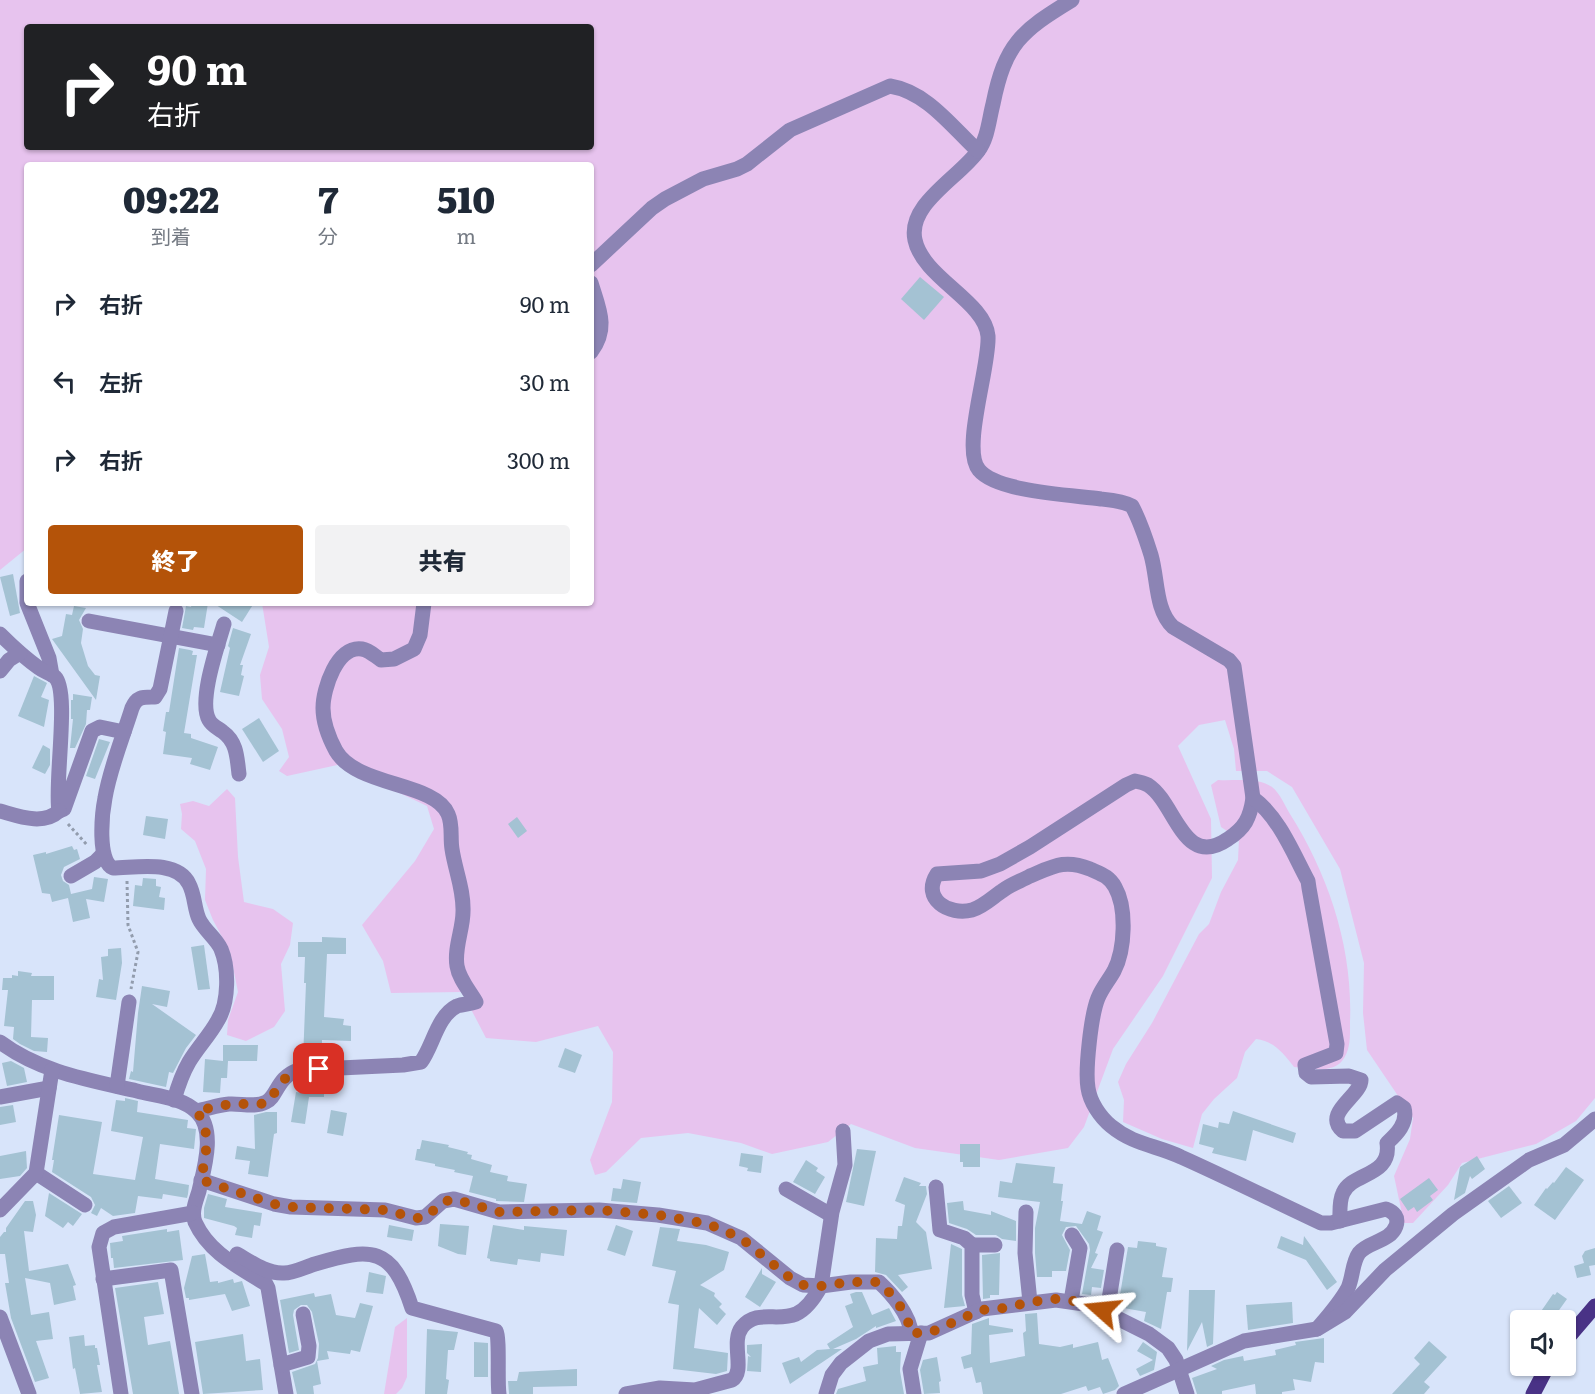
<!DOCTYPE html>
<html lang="ja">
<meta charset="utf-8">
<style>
body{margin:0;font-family:Literata,"Noto Sans JP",serif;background:#f2f2f3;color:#1f2937;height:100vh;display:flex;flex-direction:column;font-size:22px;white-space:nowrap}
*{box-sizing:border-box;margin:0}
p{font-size:20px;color:#747a83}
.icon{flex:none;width:33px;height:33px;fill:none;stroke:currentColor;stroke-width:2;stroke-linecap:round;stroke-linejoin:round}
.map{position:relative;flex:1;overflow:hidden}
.panel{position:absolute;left:24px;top:162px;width:570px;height:444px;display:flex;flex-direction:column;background:#fff;border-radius:6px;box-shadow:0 2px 4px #0004}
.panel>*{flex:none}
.guide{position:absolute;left:24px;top:24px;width:570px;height:126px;border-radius:6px;box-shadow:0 2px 4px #0004;background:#202124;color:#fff;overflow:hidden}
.tools{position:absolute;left:1510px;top:1310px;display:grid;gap:12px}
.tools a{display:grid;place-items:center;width:66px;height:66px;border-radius:6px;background:#fff;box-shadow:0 2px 4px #0004;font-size:30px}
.pin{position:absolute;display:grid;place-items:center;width:51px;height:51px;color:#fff;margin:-26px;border-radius:12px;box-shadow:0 3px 9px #0006}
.me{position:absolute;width:66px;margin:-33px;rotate:288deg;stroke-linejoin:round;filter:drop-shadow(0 0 4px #0008)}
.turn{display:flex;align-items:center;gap:21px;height:126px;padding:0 24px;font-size:27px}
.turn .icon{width:78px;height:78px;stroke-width:2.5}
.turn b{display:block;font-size:42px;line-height:51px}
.eta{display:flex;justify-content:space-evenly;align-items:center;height:102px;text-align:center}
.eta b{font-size:36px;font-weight:800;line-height:42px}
.primary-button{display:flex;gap:12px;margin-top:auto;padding:12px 24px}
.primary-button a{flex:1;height:69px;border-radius:6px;background:#b45309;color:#fff;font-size:24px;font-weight:800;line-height:69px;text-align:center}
.primary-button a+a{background:#f2f2f3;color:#1f2937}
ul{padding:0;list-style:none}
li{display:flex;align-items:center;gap:18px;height:78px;padding:0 24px}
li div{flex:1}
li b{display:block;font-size:22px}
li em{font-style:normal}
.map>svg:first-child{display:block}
.green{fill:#e7c3ee;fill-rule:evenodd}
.building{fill:#a4c2d3}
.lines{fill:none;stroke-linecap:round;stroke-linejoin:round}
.path{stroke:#929cad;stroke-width:3;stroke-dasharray:3 3;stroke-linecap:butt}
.minor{stroke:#8c84b4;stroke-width:15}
.major{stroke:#493286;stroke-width:15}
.route{stroke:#b45309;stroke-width:10;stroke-dasharray:0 18}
</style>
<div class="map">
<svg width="1595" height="1394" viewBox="0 0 1595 1394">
<rect width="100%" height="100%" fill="#d8e4fa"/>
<g class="green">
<path d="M0 0H1595V1098L1576 1121 1536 1144 1462 1163 1448 1185 1413 1223H1404L1394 1176 1410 1139 1413 1118 1367 1050 1363 1013 1364 963 1340 869 1292 787 1267 771H1236L1234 749 1225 720 1199 725 1178 746 1211 819 1212 878 1163 976 1113 1049 1084 1127 1068 1148 999 1160 915 1148 851 1124 828 1142 772 1154 741 1143 688 1133 641 1138 606 1172 595 1175 590 1160 612 1102 613 1052 598 1026 536 1042 486 1038 462 992 391 993 383 961 362 925 415 861 434 829 427 806 387 787 351 762 287 776 279 771 289 757 282 729 262 699 260 675 269 647 262 603H591V165H27V548L0 570ZM27 27H591V147H27Z"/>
<path d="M1218 780C1236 781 1257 777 1272 787 1280 793 1285 806 1290 814 1329 876 1353 948 1350 1022 1350 1036 1351 1050 1342 1061 1331 1074 1309 1068 1294 1067 1283 1053 1274 1041 1256 1039L1245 1052 1237 1078 1214 1099 1202 1114 1193 1148 1162 1139 1123 1122 1124 1100 1118 1082 1126 1064 1152 1023 1199 934 1209 924 1221 892 1238 860 1239 839 1221 827 1211 785Z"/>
<polygon points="227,789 235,798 238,857 244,902 273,909 293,923 290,945 281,964 285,1011 274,1027 246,1041 227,1035 228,1020 238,992 230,952 213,920 205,900 206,869 195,841 181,829 182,814 180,804 193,801 209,806"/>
<polygon points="407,1318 407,1377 402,1388 396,1394 384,1394 395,1327"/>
</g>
<g class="building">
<polygon points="920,277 944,297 924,320 901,299"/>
<polygon points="13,574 20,613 10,616 0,577"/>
<polygon points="192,603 208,603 204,628 194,627 193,630 182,628 186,606 191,607"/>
<polygon points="213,603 254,603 242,622"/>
<polygon points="74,606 86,608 79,620 83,629 81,643 88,666 95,675 100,676 96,700 52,639 62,636 66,614 72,615"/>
<polygon points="233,628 251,634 240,665 243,665 241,675 244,676 239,696 220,692 230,648 228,646"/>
<polygon points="179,648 190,650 193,651 192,655 197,655 184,733 191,734 191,738 218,747 210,770 190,764 192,758 163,754 166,732 163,731 166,712 169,712"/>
<polygon points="34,676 47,683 41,697 49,700 44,727 18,716"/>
<polygon points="73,694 92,697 90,710 87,710 86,724 75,748 70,748 73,719 71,719 71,700 73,700"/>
<polygon points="259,718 279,751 263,762 242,729"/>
<polygon points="99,739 110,742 95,779 86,776"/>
<polygon points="43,745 50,749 50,765 45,774 32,768"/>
<polygon points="146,816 168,819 165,839 143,835"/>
<polygon points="517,817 527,831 518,838 508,824"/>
<polygon points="72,846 74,850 77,849 80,859 64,867 61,875 63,881 69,885 71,894 92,889 94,877 108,879 104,902 86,899 90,918 73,922 68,898 52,902 50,894 42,893 33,855 46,852 46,854"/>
<polygon points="143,878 156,879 156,886 161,887 159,897 165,898 164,910 133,906 135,885 142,886"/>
<polygon points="322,937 346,938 346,954 327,954 324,1017 344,1019 343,1025 351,1026 351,1041 322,1040 322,1059 303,1060 306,983 304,983 305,957 298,957 298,942 322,942"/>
<polygon points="204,945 210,989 198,990 191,947"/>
<polygon points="121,948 122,963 116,1000 96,997 99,979 103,980 101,957 108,956 108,949"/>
<polygon points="18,971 32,973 31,976 54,976 54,1000 32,1000 31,1037 48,1038 47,1052 34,1051 20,1044 13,1039 14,1027 4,1026 8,990 2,990 3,978 12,978 12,975 18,976"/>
<polygon points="142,986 170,991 167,1007 152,1004 196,1035 186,1048 173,1073 169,1072 166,1087 129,1079 131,1071 133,1072 138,1013"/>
<polygon points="223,1045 258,1045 257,1061 228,1061 227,1078 221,1078 220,1093 203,1092 205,1059 223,1061"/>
<polygon points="565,1048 582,1055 575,1073 558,1067"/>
<polygon points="11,1061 24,1068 27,1082 7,1086 2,1063"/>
<polygon points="309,1079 324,1079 324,1097 309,1097 305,1124 291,1122 296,1092 309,1094"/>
<polygon points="125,1098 138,1101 137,1112 188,1120 187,1128 196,1129 194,1149 160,1144 155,1179 189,1185 188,1194 187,1198 163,1194 162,1199 138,1196 135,1213 113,1216 101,1208 97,1216 91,1213 95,1205 91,1197 52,1172 54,1160 52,1160 59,1115 102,1122 93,1174 135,1180 143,1137 111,1131 116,1100 125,1101"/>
<polygon points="13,1105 16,1122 0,1125 0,1107"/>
<polygon points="331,1110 347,1113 343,1136 327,1133"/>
<polygon points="1233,1111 1296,1133 1293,1143 1253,1130 1246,1161 1212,1153 1214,1148 1199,1144 1203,1124 1218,1128 1219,1122 1229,1124"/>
<polygon points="266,1112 277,1112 277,1133 274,1134 268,1177 248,1174 250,1161 235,1159 237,1146 255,1149 254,1115"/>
<polygon points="422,1140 449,1145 448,1147 468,1152 467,1154 472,1155 471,1159 492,1165 490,1172 508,1176 507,1181 527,1184 524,1202 496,1201 496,1199 469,1192 473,1176 454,1172 455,1170 435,1166 435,1164 415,1160 417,1149 420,1149"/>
<polygon points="960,1144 980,1144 980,1167 963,1167 963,1162 960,1162"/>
<polygon points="857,1149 876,1151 864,1206 846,1202"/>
<polygon points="26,1151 27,1168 20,1176 0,1179 0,1156"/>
<polygon points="741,1153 763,1156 761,1173 747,1171 748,1168 739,1166"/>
<polygon points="1477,1156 1485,1169 1472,1179 1470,1176 1465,1193 1454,1200 1460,1167"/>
<polygon points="806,1160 818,1168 816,1171 825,1177 815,1194 793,1182"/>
<polygon points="1016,1163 1055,1167 1053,1183 1063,1184 1061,1201 1063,1201 1060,1221 1082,1224 1087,1211 1101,1216 1097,1230 1103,1232 1095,1253 1098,1254 1091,1268 1104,1270 1101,1288 1092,1287 1091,1295 1082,1294 1090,1250 1089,1244 1076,1226 1066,1227 1062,1235 1070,1250 1066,1271 1052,1271 1052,1277 1037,1277 1035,1253 1035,1228 1040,1202 998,1197 1000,1181 1012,1183"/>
<polygon points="1566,1167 1584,1180 1555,1220 1534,1205 1546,1188 1547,1189 1553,1182 1554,1183"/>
<polygon points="904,1177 921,1183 919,1186 926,1186 927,1194 916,1222 926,1232 932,1269 898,1275 908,1287 902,1292 886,1275 875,1272 876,1238 897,1239 898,1226 902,1226 905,1205 895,1201"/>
<polygon points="1429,1178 1438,1190 1430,1196 1433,1200 1417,1212 1414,1207 1408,1211 1400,1199"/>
<polygon points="623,1179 641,1182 637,1203 611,1201 613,1188 621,1189"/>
<polygon points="1509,1186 1522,1203 1501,1218 1488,1201"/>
<polygon points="49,1193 82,1214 73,1226 68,1222 63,1228 45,1216"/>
<polygon points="208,1194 227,1199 225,1207 262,1213 260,1226 254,1225 252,1238 235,1235 237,1228 234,1226 204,1218 204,1208"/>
<polygon points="25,1201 33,1201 36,1215 33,1232 24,1231 29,1271 68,1264 76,1285 73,1286 76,1300 54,1305 50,1283 25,1278 31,1315 49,1312 53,1339 36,1341 49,1378 35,1382 11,1318 5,1283 9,1283 5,1254 0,1254 0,1237 4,1232 6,1232 6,1228"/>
<polygon points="963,1201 964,1210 991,1215 991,1211 1016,1221 1016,1241 1002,1239 996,1235 976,1235 967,1229 949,1223 947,1203"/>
<polygon points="440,1224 469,1226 466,1255 458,1254 438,1246"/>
<polygon points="389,1225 414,1230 412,1241 387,1237"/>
<polygon points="493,1225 524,1230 524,1226 567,1230 564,1256 541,1253 540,1262 518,1259 517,1265 490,1261 490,1259 487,1258"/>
<polygon points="616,1225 633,1231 625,1256 607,1250"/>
<polygon points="660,1227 680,1229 677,1241 706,1245 729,1252 724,1270 700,1285 715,1293 714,1296 722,1304 719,1307 726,1314 717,1325 699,1308 694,1348 728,1353 727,1371 716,1374 673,1369 679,1305 668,1303 676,1271 652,1266"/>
<polygon points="167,1229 167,1232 179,1230 183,1260 114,1268 113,1258 111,1258 110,1243 123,1241 122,1236"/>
<polygon points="1281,1236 1303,1245 1304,1236 1337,1282 1327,1290 1306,1260 1277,1248"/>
<polygon points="1138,1241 1156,1243 1156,1246 1167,1248 1162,1277 1173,1278 1171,1292 1167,1292 1161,1329 1144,1321 1146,1312 1118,1307 1128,1247 1137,1248"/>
<polygon points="951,1244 962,1249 962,1295 965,1306 944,1308"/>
<polygon points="1595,1248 1595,1265 1589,1266 1591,1275 1577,1278 1574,1266 1584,1263 1582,1256 1585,1251"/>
<polygon points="1000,1253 999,1295 990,1295 990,1298 983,1299 982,1255"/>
<polygon points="205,1254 210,1282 218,1281 218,1283 233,1279 234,1283 242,1281 250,1306 232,1311 225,1294 189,1300 189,1298 186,1298 184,1288 192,1256"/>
<polygon points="762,1268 762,1274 776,1282 760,1307 745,1297"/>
<polygon points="369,1272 386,1276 383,1294 366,1292"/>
<polygon points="158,1282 164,1314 144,1317 148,1345 170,1341 179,1394 133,1394 115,1288"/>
<polygon points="1189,1290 1215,1290 1213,1344 1207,1347 1202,1322 1187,1351"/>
<polygon points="856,1292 862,1292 872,1315 889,1308 896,1321 876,1328 876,1326 856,1339 833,1349 842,1349 790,1384 782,1363 799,1357 801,1362 817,1350 830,1349 827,1344 853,1327 845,1306 853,1303 850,1294"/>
<polygon points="1557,1292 1567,1299 1552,1320 1535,1320 1553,1294 1555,1295"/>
<polygon points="314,1293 315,1297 331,1294 336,1315 355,1318 360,1303 373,1306 360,1352 351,1350 350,1354 327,1351 329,1359 317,1361 321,1384 313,1386 314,1394 297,1394 292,1372 315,1364 318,1358 319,1344 312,1312 307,1305 301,1305 294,1310 293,1315 299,1350 289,1353 280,1300"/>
<polygon points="1292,1302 1293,1323 1248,1330 1246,1305"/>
<polygon points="1037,1313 1039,1344 1060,1347 1073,1344 1073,1348 1098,1342 1102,1360 1108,1358 1114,1373 1119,1386 1115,1390 1103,1394 1100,1387 1088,1391 1086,1386 1061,1394 983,1394 981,1382 976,1383 972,1367 964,1369 961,1357 971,1354 972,1324 989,1318 989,1325 1013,1329 1013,1332 989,1335 990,1363 1025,1356 1023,1333 1026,1331 1025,1314"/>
<polygon points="427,1329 458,1332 454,1350 448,1350 446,1379 449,1380 447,1394 425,1394"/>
<polygon points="243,1334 246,1361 260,1359 263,1390 203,1394 195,1342"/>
<polygon points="84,1335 85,1346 95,1345 95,1348 97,1348 100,1365 97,1365 102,1392 80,1394 75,1368 73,1369 69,1337"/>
<polygon points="1324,1338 1324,1363 1315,1362 1311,1382 1293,1379 1295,1390 1282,1392 1282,1394 1256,1394 1255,1384 1222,1391 1222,1394 1197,1394 1192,1378 1217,1369 1211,1366 1224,1360 1243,1356 1244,1361 1276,1355 1275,1350 1296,1345 1295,1342"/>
<polygon points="1429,1341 1447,1357 1424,1382 1430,1387 1424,1394 1392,1394 1420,1364 1414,1358"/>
<polygon points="474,1342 488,1343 488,1377 474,1377"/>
<polygon points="1143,1342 1157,1352 1154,1370 1140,1376 1136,1369 1153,1360 1137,1351"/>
<polygon points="762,1344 761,1372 747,1371 748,1356 751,1357 747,1353 747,1345"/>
<polygon points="896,1346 896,1352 901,1352 900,1371 904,1394 836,1394 838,1389 866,1381 863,1367 878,1364 877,1348"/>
<polygon points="937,1357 941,1381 939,1382 940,1393 924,1394 920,1370 923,1360"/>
<polygon points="577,1369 577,1386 533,1387 533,1394 509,1394 508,1381 517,1381 519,1372"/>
</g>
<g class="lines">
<g class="path">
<polyline points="68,824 88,846"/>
<polyline points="127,881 128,925 138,952 131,989"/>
</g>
<g class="minor">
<path d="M1072 0C1021 31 1005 44 993 104 989 119 988 138 978 151 960 177 907 204 915 240 923 278 985 301 988 336 990 366 961 449 979 470 997 492 1072 495 1101 499 1111 500 1123 501 1132 506 1140 521 1146 539 1151 555 1158 579 1155 610 1173 627L1229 660 1234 666 1253 798C1250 818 1245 828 1228 839 1183 870 1176 803 1148 785 1144 783 1140 782 1135 781L1126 785 1030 847 1000 864 981 871 937 874C921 899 949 916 972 910 983 907 993 897 1002 891 1011 884 1021 881 1030 876 1054 866 1065 859 1090 869 1101 874 1109 876 1115 887 1127 908 1125 950 1114 971 1109 980 1102 988 1098 998 1091 1015 1085 1070 1088 1088 1090 1102 1100 1117 1111 1126 1134 1145 1156 1145 1181 1157 1228 1178 1274 1201 1321 1223H1331L1386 1209C1394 1212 1399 1217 1396 1226 1390 1242 1369 1241 1359 1253 1352 1263 1353 1277 1348 1288 1340 1303 1328 1316 1317 1329"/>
<path d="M591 265 652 208 665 199 703 179 737 169 747 164 790 130 890 86C927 92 952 127 978 151"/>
<path d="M591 283C599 309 609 328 591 352"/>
<polyline points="27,581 27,601"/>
<polyline points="27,603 49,658 52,675"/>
<polyline points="89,621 218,645"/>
<path d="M224 624C218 645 198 701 209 720 212 726 218 728 223 732 237 742 237 758 239 774"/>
<path d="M0 634C12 646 25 658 39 668 44 672 51 673 55 677 70 691 54 785 59 811L64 809 92 731 100 727 124 732"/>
<polyline points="0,671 9,660 20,653"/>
<path d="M1253 798C1279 817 1293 853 1308 881L1309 888 1337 1044 1336 1053 1305 1065 1306 1073 1311 1077 1349 1076 1361 1080C1361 1096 1322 1113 1343 1131H1355L1397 1103 1404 1108C1408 1123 1397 1134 1387 1143 1392 1177 1352 1172 1343 1193 1339 1201 1340 1212 1340 1221"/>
<path d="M0 811C18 816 43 826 59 811"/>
<polyline points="71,876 95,862 103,854"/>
<path d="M0 1042C40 1072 89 1080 137 1091 156 1096 182 1097 197 1112 216 1130 204 1169 199 1191 196 1201 191 1212 195 1222 209 1253 239 1267 266 1284L268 1288 286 1394"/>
<polyline points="117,1086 129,1002"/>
<polyline points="0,1097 49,1088"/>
<path d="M174 1100C178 1086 182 1074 189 1062 198 1047 210 1035 218 1020 229 1002 229 968 221 949 216 938 204 930 199 919 194 908 195 895 189 884 177 859 135 868 113 868 97 861 102 813 105 798 110 768 123 737 132 708 137 696 143 697 155 697L160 689 176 611"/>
<path d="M196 1111C207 1109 218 1105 229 1104 240 1103 255 1108 266 1102 277 1097 277 1077 298 1070L403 1065 421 1062C433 1046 437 1016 457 1006 463 1004 470 1004 476 1002 469 990 459 979 457 966 454 948 463 929 463 912 464 890 455 870 452 849 450 837 453 825 448 814 435 782 357 787 336 751 329 738 323 723 323 708 323 689 337 645 362 649 369 650 375 656 381 660L394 659 414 649 420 635 424 603"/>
<polyline points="36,1173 85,1205"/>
<path d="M201 1180 274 1204 291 1207 385 1210 416 1218 425 1217 443 1201 454 1199 499 1212 599 1210 658 1215 707 1223 741 1238 790 1278 803 1285 821 1286 851 1282H879C892 1294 910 1315 911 1333"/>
<polyline points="936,1187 940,1230 964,1238 972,1245 972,1295 976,1312"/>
<polyline points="786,1189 831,1215"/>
<polyline points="0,1210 36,1173 52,1070"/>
<polyline points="1026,1212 1025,1253 1030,1302"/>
<polyline points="972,1245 995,1245"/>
<path d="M237 1254C251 1262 267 1274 284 1273 294 1273 305 1267 315 1264 372 1247 392 1246 412 1308L496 1331C500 1338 497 1381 499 1394"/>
<polyline points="103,1279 171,1270 192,1394"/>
<polyline points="1071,1301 1080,1248 1072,1235"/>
<polyline points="1107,1312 1117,1250"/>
<polyline points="0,1317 29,1394"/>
<polyline points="281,1365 308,1357 309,1346 303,1314"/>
<polyline points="121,1394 99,1247 103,1233 114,1227 193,1213"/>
<path d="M626 1394 660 1388 695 1390 732 1380C746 1371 730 1342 742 1327 757 1309 777 1322 796 1314 807 1309 815 1297 821 1286L832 1212 845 1165 843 1131"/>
<polyline points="826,1394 832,1375 841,1363 869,1341 888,1334 929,1333 982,1309 1056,1300 1091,1305 1149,1334 1168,1348 1176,1360 1187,1394"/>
<polyline points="914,1394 910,1369 921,1333"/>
<polyline points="1124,1394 1244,1341 1317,1329 1345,1312 1385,1270 1453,1214 1529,1160 1564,1145 1595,1119"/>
</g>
<g class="major">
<polyline points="1566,1340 1595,1306"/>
<polyline points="1533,1394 1548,1365"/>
</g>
</g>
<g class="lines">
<path class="route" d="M319 1069C290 1071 283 1075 270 1101L261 1104H230L196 1111C213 1132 205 1156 201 1180L274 1204 291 1207 385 1210 416 1218H425L443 1202 454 1199 499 1212 599 1210 658 1215 708 1224 741 1238 790 1278 803 1285 821 1286 851 1282H879C892 1294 910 1315 910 1333H929L981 1310 1006 1308 1030 1302 1056 1299 1074 1301 1102 1310"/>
</g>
</svg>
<div class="tools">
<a><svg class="icon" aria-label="sound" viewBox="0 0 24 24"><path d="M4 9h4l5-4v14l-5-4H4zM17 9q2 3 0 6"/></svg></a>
</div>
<div class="pin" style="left:319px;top:1069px;background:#d93025"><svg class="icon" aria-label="arrive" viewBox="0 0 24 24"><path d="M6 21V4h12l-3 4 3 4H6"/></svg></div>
<svg class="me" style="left:1102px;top:1310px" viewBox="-20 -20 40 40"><path d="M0-17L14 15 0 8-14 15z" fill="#b45309" stroke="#fff" stroke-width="4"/></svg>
<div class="guide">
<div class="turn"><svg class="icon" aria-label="right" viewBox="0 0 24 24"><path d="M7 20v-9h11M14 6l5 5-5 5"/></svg><div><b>90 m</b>右折</div></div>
</div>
<section class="panel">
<div class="eta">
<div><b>09:22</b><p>到着</p></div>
<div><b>7</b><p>分</p></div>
<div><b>510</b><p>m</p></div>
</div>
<ul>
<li><svg class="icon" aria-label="right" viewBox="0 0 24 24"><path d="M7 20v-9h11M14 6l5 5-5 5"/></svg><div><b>右折</b></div><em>90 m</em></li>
<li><svg class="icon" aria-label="left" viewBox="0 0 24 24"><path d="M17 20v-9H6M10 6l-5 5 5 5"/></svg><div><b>左折</b></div><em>30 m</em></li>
<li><svg class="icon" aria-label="right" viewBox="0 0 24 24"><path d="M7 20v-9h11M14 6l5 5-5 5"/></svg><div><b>右折</b></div><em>300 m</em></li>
</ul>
<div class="primary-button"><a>終了</a><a>共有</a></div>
</section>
</div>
